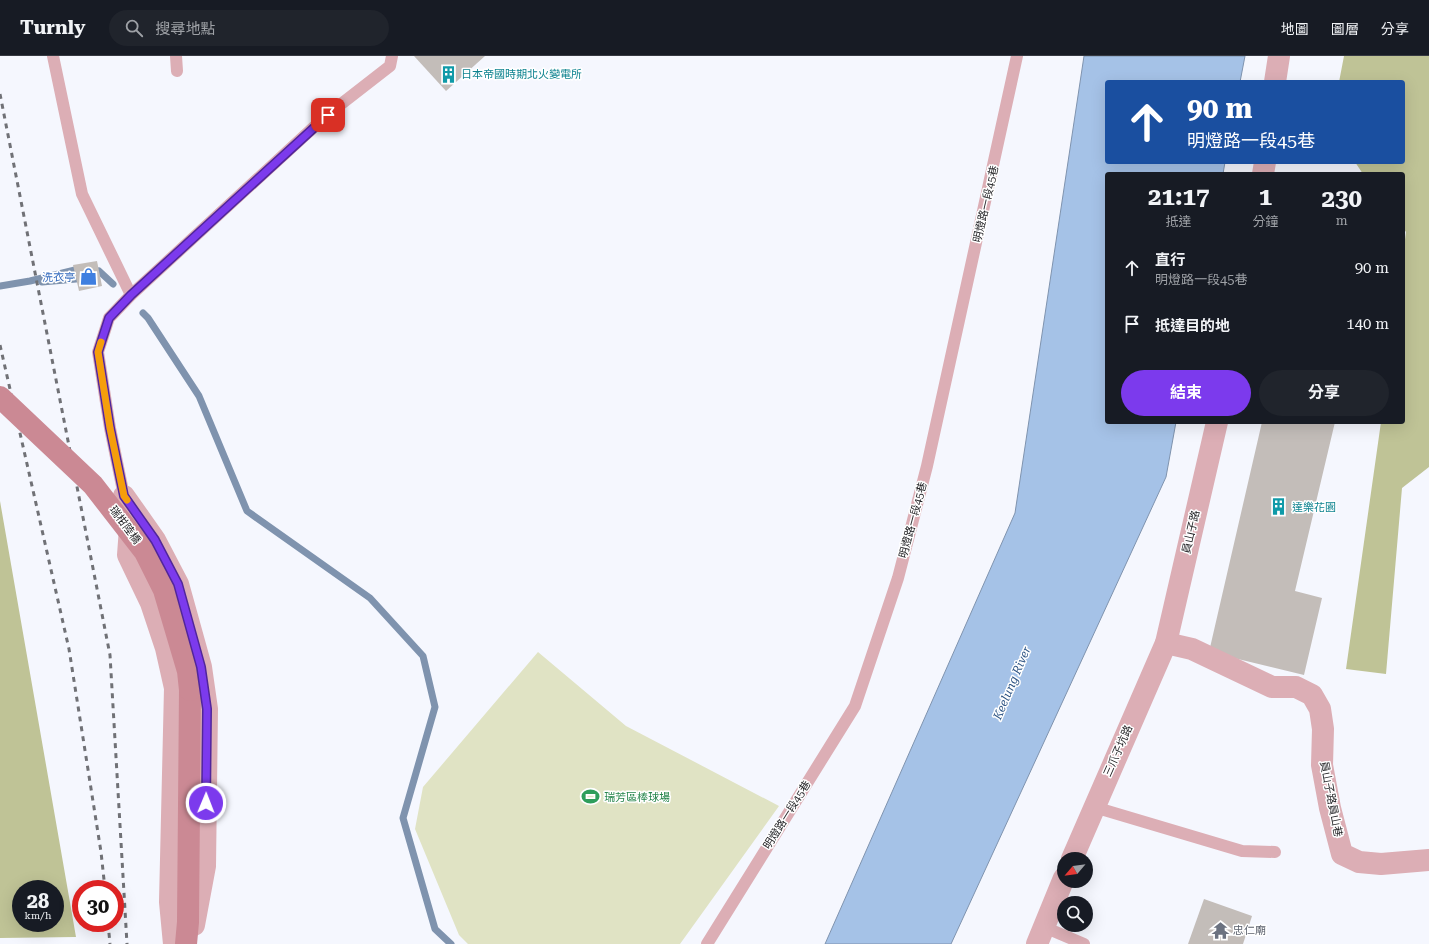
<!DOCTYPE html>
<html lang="zh-TW">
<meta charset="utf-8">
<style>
body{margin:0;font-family:"Roboto Serif","Noto Sans TC",serif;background:#20242c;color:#f1f3f6;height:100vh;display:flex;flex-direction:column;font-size:15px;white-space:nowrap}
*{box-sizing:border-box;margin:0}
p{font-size:13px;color:#9ea1a6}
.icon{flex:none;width:22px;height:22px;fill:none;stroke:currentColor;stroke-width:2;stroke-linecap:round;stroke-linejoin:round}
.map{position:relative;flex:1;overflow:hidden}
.drawer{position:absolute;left:1105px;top:116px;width:300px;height:252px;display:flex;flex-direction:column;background:#171b24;border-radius:4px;box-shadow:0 4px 16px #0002}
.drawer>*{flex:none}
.top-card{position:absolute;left:1105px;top:24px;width:300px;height:84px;border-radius:4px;box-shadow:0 4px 16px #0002;background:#1a4fa0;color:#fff;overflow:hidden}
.needle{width:26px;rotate:241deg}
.fabs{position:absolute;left:1057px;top:796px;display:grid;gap:8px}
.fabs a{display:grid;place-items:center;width:36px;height:36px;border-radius:50%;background:#171b24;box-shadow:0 4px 16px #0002;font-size:20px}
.speed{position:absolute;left:12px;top:824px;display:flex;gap:8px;font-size:20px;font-weight:700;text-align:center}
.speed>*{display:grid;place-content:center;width:52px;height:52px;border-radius:50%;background:#171b24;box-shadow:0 4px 16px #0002;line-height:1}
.speed small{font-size:10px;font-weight:400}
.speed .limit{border:6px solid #d22;background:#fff;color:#111}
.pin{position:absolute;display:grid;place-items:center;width:34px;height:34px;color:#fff;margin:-17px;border-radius:8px;box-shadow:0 2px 6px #0006}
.me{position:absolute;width:44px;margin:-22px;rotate:1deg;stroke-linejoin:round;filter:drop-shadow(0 0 3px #0008)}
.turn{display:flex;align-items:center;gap:14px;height:84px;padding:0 16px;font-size:18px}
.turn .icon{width:52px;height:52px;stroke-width:2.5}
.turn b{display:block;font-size:28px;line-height:34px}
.eta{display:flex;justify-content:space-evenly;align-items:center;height:68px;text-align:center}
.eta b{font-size:24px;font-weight:700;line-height:28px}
.button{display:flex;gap:8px;margin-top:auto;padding:8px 16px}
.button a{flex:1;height:46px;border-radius:24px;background:#7c3aed;color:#fff;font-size:16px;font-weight:700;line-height:46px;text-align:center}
.button a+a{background:#20242c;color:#f1f3f6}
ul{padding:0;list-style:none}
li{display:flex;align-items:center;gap:12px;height:56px;padding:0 16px}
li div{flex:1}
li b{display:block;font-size:15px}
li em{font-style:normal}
header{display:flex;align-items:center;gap:24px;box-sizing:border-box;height:56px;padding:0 20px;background:#171b24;border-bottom:1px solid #363941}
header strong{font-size:19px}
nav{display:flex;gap:22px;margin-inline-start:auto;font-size:14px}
.search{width:280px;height:36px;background:#20242c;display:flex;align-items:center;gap:10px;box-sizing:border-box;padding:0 14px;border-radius:22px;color:#9ea1a6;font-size:15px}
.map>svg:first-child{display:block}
.green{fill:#e0e3c4}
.forest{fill:#bfc396;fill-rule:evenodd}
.water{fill:#a5c2e7;stroke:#7f93ae}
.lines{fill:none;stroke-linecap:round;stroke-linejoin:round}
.stream{stroke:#7f93ae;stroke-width:7}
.building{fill:#c3bdb9}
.lane{stroke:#dcaeb5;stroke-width:12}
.street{stroke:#dcaeb5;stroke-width:22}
.secondary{stroke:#cb8994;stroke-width:22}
.rail{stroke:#707176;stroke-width:3;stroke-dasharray:5 5;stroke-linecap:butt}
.secondary-bridge{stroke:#cb8994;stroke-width:22}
.route-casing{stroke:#51269a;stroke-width:10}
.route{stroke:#7c3aed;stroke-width:7}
.slow{stroke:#f59e0b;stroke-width:7}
.labels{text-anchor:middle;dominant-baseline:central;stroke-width:3;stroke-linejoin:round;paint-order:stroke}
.culture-label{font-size:11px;fill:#0d838f;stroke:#fff;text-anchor:start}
.street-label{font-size:11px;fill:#252528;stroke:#fff}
.shop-label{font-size:11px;fill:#366cbe;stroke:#fff;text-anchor:end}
.leisure-label{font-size:11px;fill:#27864d;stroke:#fff;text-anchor:start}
.worship-label{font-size:11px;fill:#5b616d;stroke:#fff;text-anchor:start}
.water-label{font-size:12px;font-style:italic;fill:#2d5484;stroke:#fff}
</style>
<header>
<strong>Turnly</strong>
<div class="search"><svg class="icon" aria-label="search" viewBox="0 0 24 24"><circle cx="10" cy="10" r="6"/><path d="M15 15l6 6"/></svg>搜尋地點</div>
<nav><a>地圖</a><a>圖層</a><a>分享</a></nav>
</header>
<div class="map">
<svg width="1429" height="888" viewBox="0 0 1429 888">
<rect width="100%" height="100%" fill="#f5f7fe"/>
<polygon class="green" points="538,596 626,670 779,750 680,888 468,888 459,879 415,773 423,731"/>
<g class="forest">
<polygon points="1344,0 1429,0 1429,411 1402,432 1386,618 1346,613 1381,366 1403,366 1403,198 1406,176 1403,172 1403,118 1363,118 1355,106 1403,106 1403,26 1339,26"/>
<path d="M0 445 76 881 0 882ZM21 833H55V867H21Z"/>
</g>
<polygon class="water" points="1084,0 1245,0 1240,26 1107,26 1107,106 1225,106 1223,118 1107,118 1107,366 1176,366 1166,421 951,888 825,888 1015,457"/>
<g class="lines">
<g class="stream">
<polyline points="99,215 113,228"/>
<polyline points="42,226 76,223"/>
<polyline points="0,230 30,225 75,214"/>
<polyline points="143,257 148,262 199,340 247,455 370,542 423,600 435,651 403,762 435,873 451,888"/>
</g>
</g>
<g class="building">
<polygon points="414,0 485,0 446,35"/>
<polygon points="97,205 102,230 79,235 73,209"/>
<polygon points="1262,366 1335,366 1295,535 1322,542 1304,619 1209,596"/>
<polygon points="1204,843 1252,860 1243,888 1188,888"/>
</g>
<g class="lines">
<g class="lane">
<polyline points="53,0 82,138 131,239"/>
<polyline points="176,0 177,15"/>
<polyline points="124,440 110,372 98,296 109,262 131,239 327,59 390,10 392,0"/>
<polyline points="1094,751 1242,795 1275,796"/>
<polyline points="1044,871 1084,888"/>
<polyline points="707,888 855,650 898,522 927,410 1017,0"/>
</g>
<g class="street">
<polyline points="1275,26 1279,0"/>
<polyline points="1263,118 1265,106"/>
<polyline points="124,440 155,484 178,528 201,611 207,653 205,810 194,869"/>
<polyline points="128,463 130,472 128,499 151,547 166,592 175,632 170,846 174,888"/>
<polyline points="1166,587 1192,593 1272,631 1296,631 1312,639 1320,653 1323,673 1322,709 1330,752 1342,798 1359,806 1381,808 1429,804"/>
<polyline points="1072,803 1166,587 1217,366"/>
<polyline points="1037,888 1064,822"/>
</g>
<polyline class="secondary" points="186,888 188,866 190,634"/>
<g class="rail">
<polyline points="0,38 110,599 127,888"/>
<polyline points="0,289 69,593 101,796 105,833"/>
<polyline points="108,867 110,888"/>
</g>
<polyline class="secondary-bridge" points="0,341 93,429 145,496 164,534 188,615 190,634"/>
</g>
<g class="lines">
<defs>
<polyline id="route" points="206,747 207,653 201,611 178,528 155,484 124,440 110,372 98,296 109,262 131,239 328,59"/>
</defs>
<use href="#route" class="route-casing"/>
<use href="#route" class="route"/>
<polyline class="slow" points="101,286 98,296 110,372 124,440 127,444"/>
</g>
<defs>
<symbol id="building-bare" viewBox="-9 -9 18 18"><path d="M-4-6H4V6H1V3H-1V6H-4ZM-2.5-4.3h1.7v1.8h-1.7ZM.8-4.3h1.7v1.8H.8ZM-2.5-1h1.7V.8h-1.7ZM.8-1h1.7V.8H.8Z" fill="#0f9aa8" stroke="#fff" stroke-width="2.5" paint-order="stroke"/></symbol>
<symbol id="shop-bare" viewBox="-9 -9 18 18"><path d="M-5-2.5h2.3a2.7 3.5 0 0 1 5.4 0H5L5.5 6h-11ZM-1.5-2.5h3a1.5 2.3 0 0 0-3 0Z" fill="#3f7fe0" stroke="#fff" stroke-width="2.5" paint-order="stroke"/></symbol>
<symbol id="stadium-bare" viewBox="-9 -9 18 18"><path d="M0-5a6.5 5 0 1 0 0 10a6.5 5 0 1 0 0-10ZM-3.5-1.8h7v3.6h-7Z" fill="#2e9e5b" stroke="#fff" stroke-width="2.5" paint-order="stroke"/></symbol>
<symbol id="temple-bare" viewBox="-9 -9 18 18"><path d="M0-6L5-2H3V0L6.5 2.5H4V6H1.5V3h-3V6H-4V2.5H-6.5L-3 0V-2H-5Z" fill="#6b7280" stroke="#fff" stroke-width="2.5" paint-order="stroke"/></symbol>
</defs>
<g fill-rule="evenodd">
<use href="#building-bare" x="436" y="6" width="25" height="25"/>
<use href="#shop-bare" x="76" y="208" width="25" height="25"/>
<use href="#building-bare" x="1266" y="438" width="25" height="25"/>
<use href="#stadium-bare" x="578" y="728" width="25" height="25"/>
<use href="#temple-bare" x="1208" y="862" width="25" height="25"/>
</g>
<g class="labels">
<g class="culture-label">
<text x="461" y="18">日本帝國時期北火變電所</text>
<text x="1292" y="451">達樂花園</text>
</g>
<g class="street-label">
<text transform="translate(986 148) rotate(-77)">明燈路一段45巷</text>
<text transform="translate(913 464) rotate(-75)">明燈路一段45巷</text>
<text transform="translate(125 469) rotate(53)">瑞柑陸橋</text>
<text transform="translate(1191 476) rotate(-77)">員山子路</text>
<text transform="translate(1118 695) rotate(-66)">三爪子坑路</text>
<text transform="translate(1331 743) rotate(79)">員山子路員山巷</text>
<text transform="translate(787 759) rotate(-58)">明燈路一段45巷</text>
</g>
<g class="shop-label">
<text x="75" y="221">洗衣亭</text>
</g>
<g class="leisure-label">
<text x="604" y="741">瑞芳區棒球場</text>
</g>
<g class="worship-label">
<text x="1233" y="874">忠仁廟</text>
</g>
<g class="water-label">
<text transform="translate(1012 627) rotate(-67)">Keelung River</text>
</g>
</g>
</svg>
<div class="fabs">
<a><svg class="needle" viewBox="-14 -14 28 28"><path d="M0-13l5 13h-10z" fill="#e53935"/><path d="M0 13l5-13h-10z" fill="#9ea1a6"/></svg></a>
<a><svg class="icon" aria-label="search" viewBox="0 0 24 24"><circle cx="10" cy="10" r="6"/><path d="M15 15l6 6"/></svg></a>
</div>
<div class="speed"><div>28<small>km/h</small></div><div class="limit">30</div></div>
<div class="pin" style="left:328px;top:59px;background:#d93025"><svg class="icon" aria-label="arrive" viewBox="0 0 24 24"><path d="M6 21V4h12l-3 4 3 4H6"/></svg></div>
<svg class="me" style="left:206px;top:747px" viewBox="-20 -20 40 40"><circle r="17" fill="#7c3aed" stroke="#fff" stroke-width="3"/><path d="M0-11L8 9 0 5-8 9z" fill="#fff"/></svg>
<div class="top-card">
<div class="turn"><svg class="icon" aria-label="ahead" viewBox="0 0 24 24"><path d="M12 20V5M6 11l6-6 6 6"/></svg><div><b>90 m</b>明燈路一段45巷</div></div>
</div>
<section class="drawer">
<div class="eta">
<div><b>21:17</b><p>抵達</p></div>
<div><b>1</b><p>分鐘</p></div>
<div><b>230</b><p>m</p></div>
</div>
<ul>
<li><svg class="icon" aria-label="ahead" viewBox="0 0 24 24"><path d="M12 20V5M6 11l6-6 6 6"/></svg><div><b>直行</b><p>明燈路一段45巷</p></div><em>90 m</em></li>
<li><svg class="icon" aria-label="arrive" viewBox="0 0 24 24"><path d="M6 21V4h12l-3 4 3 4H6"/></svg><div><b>抵達目的地</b></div><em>140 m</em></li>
</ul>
<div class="button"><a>結束</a><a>分享</a></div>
</section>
</div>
